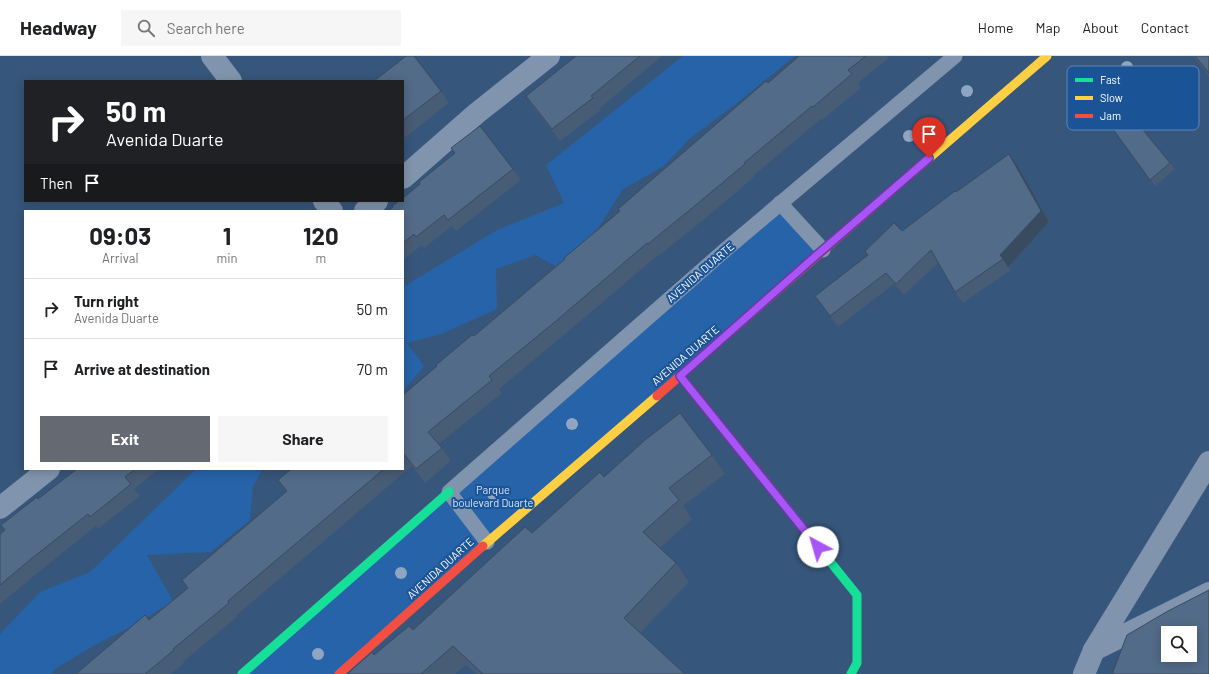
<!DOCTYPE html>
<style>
body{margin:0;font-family:Barlow,sans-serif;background:#f6f6f6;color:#202124;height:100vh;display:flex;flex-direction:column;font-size:15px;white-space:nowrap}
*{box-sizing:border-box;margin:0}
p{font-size:13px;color:#757577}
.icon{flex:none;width:22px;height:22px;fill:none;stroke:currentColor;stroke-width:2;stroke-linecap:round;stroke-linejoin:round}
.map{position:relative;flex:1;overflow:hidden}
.panel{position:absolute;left:24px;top:154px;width:380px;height:260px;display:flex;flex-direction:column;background:#fff;border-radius:0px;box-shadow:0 2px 10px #0003}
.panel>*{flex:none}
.hud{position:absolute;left:24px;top:24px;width:380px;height:122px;border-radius:0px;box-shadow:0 2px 10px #0003;background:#202124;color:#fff;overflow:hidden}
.controls{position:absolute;left:1161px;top:570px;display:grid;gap:8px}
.controls a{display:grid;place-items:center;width:36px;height:36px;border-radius:0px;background:#fff;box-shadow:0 2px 10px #0003;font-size:20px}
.pin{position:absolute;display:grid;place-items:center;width:34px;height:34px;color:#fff;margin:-41px -17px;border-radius:50% 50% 50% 0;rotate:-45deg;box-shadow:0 0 4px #0007}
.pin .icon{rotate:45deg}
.me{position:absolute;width:44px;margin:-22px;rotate:321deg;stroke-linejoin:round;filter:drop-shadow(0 0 3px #0008)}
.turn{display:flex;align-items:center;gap:14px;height:84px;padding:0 16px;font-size:18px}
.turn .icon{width:52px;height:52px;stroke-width:2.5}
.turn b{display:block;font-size:28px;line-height:34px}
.then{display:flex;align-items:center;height:38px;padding:0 16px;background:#0003;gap:8px;font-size:15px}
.eta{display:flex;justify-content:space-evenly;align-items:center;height:68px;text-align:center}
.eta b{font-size:24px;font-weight:700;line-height:28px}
.cta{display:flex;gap:8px;margin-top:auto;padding:8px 16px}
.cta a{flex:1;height:46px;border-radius:0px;background:#656a72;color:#fff;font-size:16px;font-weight:700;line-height:46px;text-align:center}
.cta a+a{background:#f6f6f6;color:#202124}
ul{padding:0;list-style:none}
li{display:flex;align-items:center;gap:12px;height:60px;padding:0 16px;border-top:1px solid #e0e0e0}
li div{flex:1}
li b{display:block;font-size:15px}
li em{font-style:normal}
header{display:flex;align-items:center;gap:24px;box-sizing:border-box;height:56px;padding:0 20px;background:#fff;border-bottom:1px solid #e0e0e0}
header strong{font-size:19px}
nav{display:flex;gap:22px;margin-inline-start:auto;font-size:14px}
.search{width:280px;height:36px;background:#f6f6f6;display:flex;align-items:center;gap:10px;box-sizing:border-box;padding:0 14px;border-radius:0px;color:#757577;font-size:15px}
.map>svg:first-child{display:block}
.green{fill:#2763a9}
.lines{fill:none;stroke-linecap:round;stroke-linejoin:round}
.lane{stroke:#8095ad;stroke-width:15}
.street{stroke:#8095ad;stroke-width:22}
.fast{stroke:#16e098;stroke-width:9}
.slow{stroke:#ffcf43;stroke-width:9}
.jam{stroke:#f24e42;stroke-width:9}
.tree{fill:#8ea6c1}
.wall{fill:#475c75}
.shaded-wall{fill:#394b5f}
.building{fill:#526b88;stroke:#394b5f;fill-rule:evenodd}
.route-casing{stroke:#6d37a1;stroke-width:10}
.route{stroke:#a855f7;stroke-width:7}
.labels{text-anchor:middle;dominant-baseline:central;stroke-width:4;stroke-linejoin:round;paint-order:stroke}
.street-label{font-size:11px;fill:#fff;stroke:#1b5397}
.park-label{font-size:11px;fill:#d5e7fb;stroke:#1b5397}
.key{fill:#1b5397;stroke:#5f87b6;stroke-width:1}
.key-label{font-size:11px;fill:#fff}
</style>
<header>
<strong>Headway</strong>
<div class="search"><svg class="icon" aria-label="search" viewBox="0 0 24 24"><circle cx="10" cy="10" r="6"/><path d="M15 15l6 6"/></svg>Search here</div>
<nav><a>Home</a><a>Map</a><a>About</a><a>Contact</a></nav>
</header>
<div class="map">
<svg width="1209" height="618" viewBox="0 0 1209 618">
<rect width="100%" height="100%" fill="#37567b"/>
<g class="green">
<polygon points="683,0 795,0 737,47 688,84 664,110 623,133 598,172 561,213 535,199 496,213 497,253 441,278 407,287 424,310 403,335 403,231 497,174 564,147 546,109"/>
<polygon points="780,152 818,193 487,484 451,436"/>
<polygon points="196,413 263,413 253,430 250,464 211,496 147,499 173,545 140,566 93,590 55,613 52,618 0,618 0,578 40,536 90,516"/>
<polygon points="449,436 487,486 339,618 242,618"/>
</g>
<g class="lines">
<g class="lane">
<polyline points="780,147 823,194"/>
<polyline points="487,486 449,436 724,195 955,0"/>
</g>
<g class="street">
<polyline points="212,0 231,25"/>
<polyline points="403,122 477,57 549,0"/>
<polyline points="324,145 332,155"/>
<polyline points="365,155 377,145"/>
<polyline points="0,452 49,413"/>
<polyline points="1094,594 1209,537"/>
<polyline points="1084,618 1094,594 1209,406"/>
</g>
<g class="fast">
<polyline points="787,452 857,539 857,607 851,618"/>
<polyline points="242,618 449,436"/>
</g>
<g class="slow">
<polyline points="913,116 1047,0"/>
<polyline points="483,490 657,340"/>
</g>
<g class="jam">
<polyline points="680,320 787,452"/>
<polyline points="657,340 913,116"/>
<polyline points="339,618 483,490"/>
</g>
</g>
<g class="tree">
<circle cx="1127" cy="11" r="6"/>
<circle cx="967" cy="35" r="6"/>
<circle cx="909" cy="80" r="6"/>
<circle cx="572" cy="368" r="6"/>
<circle cx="493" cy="438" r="6"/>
<circle cx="401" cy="517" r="6"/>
<circle cx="318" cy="598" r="6"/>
</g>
<g class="wall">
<polygon points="576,0 662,0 600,52 601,54 560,85 534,52 526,40"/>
<polygon points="799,0 887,0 889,2 858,27 861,32 822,64 821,63 753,120 754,121 707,161 657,201 657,200 565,278 499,333 502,337 439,388 451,405 425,427 412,410 237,559 238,560 183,606 184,607 171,618 76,618 149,564 188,533 182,524 286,436 278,424 291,413 403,413 403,339 529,233 768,27"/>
<polygon points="1193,0 1209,0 1209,20"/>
<polygon points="403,25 441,35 449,47 403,83"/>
<polygon points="1112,37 1135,54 1140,60 1135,64 1170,107 1175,113 1155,130 1091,43"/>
<polygon points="451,92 513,113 521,124 456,175 452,170 424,192 422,189 403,204 403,155 420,128 455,98"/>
<polygon points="1009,98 1017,109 1049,166 1008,211 1011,214 963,247 955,236 938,207 904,239 894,228 838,271 815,240 868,199 865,195 902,175"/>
<polygon points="712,399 725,418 683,450 692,463 660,492 676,507 689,526 640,577 685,618 476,618 466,609 455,618 347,618 374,599 413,574 532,477 604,421"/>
<polygon points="77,413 159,413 134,433 140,440 98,473 96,470 40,515 0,548 0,478 4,475 1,469 38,443"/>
</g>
<polygon class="shaded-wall" points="1009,98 1017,109 1049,166 1008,211 1000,199"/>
<g class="building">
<polygon points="406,0 414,0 441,35 403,64 403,25 374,25"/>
<polygon points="576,0 640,0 591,40 593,42 552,73 526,40"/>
<polygon points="799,0 866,0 848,14 852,18 813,51 812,50 744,107 745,108 697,148 648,188 647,187 556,265 489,320 492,324 428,376 442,392 416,413 403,397 403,339 437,310 436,309 472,279 474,280 565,203 564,202 620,155 618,153 766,25 768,27"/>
<polygon points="1195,0 1209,0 1209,17"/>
<polygon points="1107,31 1112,37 1119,32 1135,54 1130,58 1170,107 1150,124 1091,43"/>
<polygon points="480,70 513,113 448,164 444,159 416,181 414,178 403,187 403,155 388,155 393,151 392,150 399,145 403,145 403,142 420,128 419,126 455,97 451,92"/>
<polygon points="1009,98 1041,155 1000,199 1003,203 955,236 931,194 896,228 886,217 830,260 815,240 868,199 865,195 894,167 902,175 955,135 956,136"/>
<polygon points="680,357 712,399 669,432 679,444 643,476 676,507 624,562 685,618 483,618 453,590 421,618 347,618 372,596 374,599 409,570 413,574 525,471 532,477 600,416 604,421 645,384"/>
<polygon points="77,413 135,413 125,421 131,428 90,461 88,458 31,503 0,529 0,478 5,474 1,469 37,441 38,443"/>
<polygon points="291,413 384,413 228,545 229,547 173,593 174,594 145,618 76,618 145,559 149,564 188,532 182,524 287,435 278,424"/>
<path d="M1209 534V618H1112L1127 579 1168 555ZM1168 577H1190V599H1168Z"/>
</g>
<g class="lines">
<defs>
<polyline id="route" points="818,491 680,320 811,204 929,102"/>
</defs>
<use href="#route" class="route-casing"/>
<use href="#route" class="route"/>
</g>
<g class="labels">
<g class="street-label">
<text transform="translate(700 216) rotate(-41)">AVENIDA DUARTE</text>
<text transform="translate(685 299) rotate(-41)">AVENIDA DUARTE</text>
<text transform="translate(440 512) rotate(-42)">AVENIDA DUARTE</text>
</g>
<g class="park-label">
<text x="493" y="433">Parque<tspan x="493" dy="13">boulevard Duarte</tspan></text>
</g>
</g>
<rect x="1067" y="10" width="132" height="64" rx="6" class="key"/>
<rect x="1075" y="22" width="18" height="4" fill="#16e098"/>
<rect x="1075" y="40" width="18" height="4" fill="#ffcf43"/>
<rect x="1075" y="58" width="18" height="4" fill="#f24e42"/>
<g class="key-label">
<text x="1100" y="28">Fast</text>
<text x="1100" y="46">Slow</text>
<text x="1100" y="64">Jam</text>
</g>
</svg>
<div class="controls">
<a><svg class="icon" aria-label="search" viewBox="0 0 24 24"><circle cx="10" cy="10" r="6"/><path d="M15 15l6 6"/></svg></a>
</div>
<div class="pin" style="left:929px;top:102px;background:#d93025"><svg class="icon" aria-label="arrive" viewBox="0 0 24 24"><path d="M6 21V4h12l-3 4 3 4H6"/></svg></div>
<svg class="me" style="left:818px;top:491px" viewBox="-20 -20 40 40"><circle r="19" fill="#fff"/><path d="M0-13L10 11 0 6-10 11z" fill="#a855f7"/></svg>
<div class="hud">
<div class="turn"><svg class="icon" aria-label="right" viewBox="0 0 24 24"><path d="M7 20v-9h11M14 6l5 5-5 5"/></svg><div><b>50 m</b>Avenida Duarte</div></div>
<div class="then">Then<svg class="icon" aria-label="arrive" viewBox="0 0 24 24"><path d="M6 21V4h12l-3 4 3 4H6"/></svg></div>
</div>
<section class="panel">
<div class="eta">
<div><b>09:03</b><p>Arrival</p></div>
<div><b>1</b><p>min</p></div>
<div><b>120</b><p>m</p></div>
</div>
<ul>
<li><svg class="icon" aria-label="right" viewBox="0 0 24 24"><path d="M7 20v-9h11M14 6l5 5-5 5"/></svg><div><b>Turn right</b><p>Avenida Duarte</p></div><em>50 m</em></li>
<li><svg class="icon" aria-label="arrive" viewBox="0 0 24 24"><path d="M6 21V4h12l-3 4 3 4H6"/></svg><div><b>Arrive at destination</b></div><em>70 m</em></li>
</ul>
<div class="cta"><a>Exit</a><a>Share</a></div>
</section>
</div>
